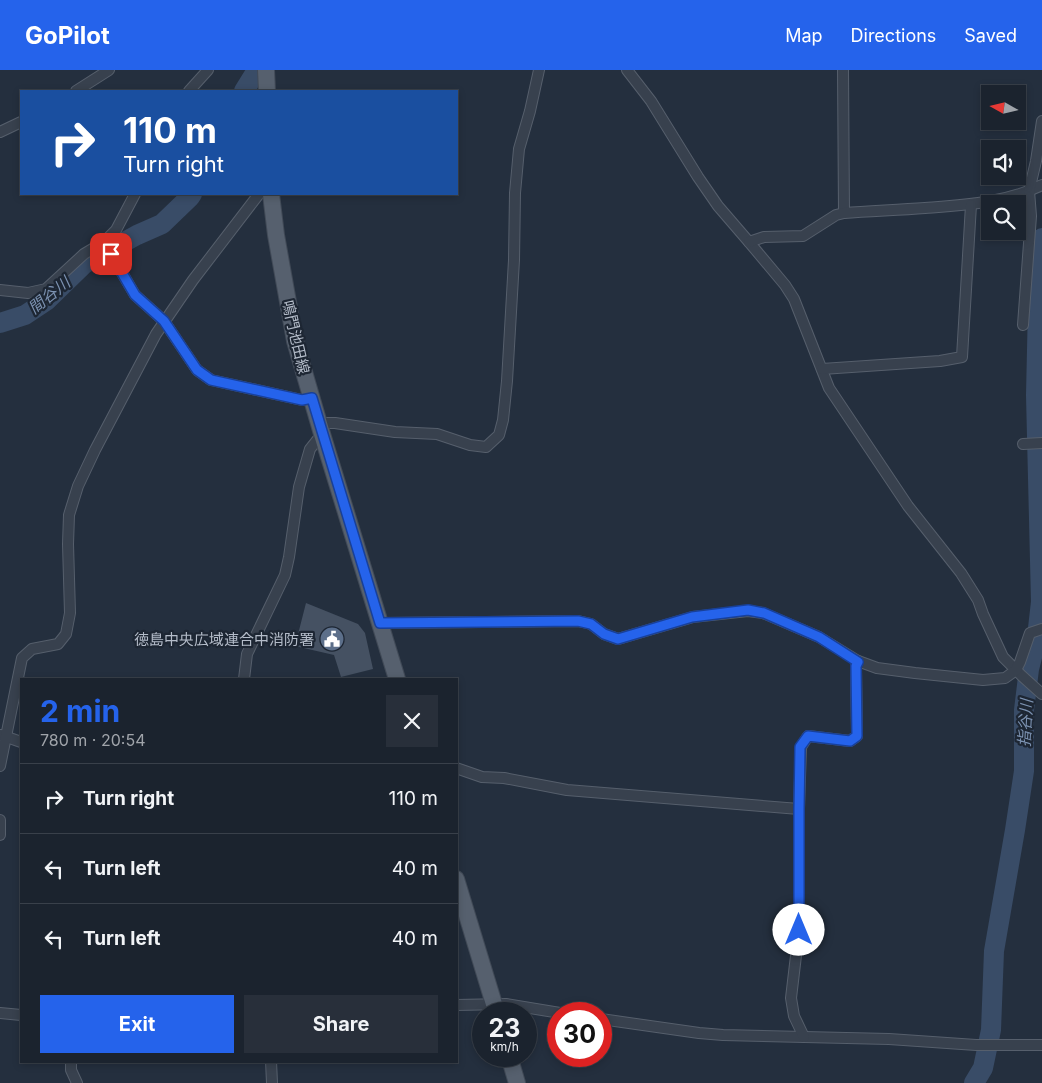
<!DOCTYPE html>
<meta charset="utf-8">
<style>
body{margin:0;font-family:Inter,"Noto Sans JP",sans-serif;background:#282f3a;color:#f1f3f6;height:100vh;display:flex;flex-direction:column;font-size:19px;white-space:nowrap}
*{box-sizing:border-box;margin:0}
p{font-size:16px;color:#a0a4aa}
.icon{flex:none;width:28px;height:28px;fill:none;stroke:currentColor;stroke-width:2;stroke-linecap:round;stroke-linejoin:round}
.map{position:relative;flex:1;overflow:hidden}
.details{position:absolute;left:20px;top:608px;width:438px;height:385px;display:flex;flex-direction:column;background:#1b232e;border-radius:0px;box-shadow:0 2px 8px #0003,0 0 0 1px #39404a}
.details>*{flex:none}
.banner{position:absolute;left:20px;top:20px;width:438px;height:105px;border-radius:0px;box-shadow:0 2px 8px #0003,0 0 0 1px #39404a;background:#1a4fa0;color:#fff;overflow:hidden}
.needle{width:32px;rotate:278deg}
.tools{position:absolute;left:981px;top:15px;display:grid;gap:10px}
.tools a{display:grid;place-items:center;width:45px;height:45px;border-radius:0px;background:#1b232e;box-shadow:0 2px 8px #0003,0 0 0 1px #39404a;font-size:25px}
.speed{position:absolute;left:472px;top:932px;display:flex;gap:10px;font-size:25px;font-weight:700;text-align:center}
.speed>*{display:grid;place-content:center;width:65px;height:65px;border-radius:50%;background:#1b232e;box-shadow:0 2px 8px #0003,0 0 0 1px #39404a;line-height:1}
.speed small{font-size:12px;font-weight:400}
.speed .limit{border:8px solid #d22;background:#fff;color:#111}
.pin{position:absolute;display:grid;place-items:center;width:42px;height:42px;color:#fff;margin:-21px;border-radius:10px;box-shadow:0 2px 8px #0006}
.me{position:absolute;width:55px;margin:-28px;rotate:0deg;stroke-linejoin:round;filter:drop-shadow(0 0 4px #0008)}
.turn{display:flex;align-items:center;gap:18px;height:105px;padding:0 20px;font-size:22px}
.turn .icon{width:65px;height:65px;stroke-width:2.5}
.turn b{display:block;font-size:35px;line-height:42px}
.round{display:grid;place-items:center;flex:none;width:52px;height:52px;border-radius:0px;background:#282f3a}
.head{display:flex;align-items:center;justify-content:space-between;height:85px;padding:0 20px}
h1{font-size:30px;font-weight:700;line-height:38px;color:#2563eb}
.action{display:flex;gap:10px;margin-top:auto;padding:10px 20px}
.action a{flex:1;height:58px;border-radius:0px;background:#2563eb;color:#fff;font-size:20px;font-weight:700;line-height:58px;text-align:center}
.action a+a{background:#282f3a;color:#f1f3f6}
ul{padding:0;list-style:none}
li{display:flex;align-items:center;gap:15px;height:70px;padding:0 20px;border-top:1px solid #39404a}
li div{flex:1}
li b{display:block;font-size:19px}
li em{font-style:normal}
header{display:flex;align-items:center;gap:30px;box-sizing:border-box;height:70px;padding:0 25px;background:#2563eb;color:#fff}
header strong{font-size:24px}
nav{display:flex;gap:28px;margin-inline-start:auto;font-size:18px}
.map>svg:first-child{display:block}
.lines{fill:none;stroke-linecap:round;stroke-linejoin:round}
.river{stroke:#394c67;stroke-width:20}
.building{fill:#455162}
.minor-casing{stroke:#565f6c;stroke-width:12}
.primary-casing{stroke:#414a57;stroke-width:18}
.minor{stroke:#38414e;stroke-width:10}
.primary{stroke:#56606e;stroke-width:16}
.route-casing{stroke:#184099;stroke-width:12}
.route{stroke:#2563eb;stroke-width:9}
.labels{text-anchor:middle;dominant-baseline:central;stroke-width:4.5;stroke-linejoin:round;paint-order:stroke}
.street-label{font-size:15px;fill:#b4bcc9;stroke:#1d2633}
.poi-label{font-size:15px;fill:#b4bcc9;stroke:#1d2633;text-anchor:end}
.water-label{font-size:16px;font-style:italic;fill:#7c92b1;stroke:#1d2633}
</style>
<header>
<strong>GoPilot</strong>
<nav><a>Map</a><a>Directions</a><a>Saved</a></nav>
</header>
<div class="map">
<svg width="1042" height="1013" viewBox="0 0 1042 1013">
<rect width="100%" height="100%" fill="#242f3e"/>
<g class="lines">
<g class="river">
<polyline points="244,21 257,0"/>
<polyline points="0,253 25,245 46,231 84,194 137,165 162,154 190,127 192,124"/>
<polyline points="974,1013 983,998 991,960 994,881 1015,760 1024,701 1024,640 1029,599 1037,567 1041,532 1036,325 1038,235 1042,168"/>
</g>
</g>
<polygon class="building" points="306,533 358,554 365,563 373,599 341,607 334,585 295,576"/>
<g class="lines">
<defs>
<g id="minor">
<polyline points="627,0 651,31 698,107 718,136 749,172 785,215 794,229 829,318 908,436 961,503 978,530 983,544 1003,587 1022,606 1042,624"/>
<polyline points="843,0 844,143"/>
<polyline points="76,21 109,0"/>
<polyline points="189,21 208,0"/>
<polyline points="0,62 21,52"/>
<polyline points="104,172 135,225 164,251 197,300 211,310 302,330 312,328"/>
<path d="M749 172 764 167 803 166 836 145 844 143C871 141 898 140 925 138 965 135 1006 133 1042 115"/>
<polyline points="0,220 28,223 46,219 84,184 104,172 116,160 135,124"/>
<polyline points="1023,255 1031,146 1029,121 1036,91 1042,51"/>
<polyline points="822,299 940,291 962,287 971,135"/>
<polyline points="319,353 335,353 395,362 437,364 470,375 486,377 499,365 503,350 507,311 514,190 515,123 519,79 530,41 539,0"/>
<polyline points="1023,374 1042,373"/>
<polyline points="381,553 578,551 591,554 604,564 618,569 693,547 748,541 763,543 819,567 858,591 877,598 915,603 983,610 1005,608 1016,600 1020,592 1030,563 1042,559"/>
<polyline points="244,609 247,584 285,505 289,487 299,417 310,379 322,364"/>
<polyline points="1,665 21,672"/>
<polyline points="0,696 22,588 32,579 58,574 66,564 70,543 68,474 69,445 78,416 95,380 156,264 193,210 259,124"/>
<polyline points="456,698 482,707 504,708 567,720 799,739"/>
<polyline points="0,750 0,765"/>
<polyline points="456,935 506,934 566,944"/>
<polyline points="0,943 21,945"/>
<polyline points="601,949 699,963 723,965 889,969 976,975 1042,975"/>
<polyline points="804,967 794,946 791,928 799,860 799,739 801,677 808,666 850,671 857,666 856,596 858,591"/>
<polyline points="71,991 71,1000 77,1013"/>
<polyline points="271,991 272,1013"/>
</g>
<g id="primary">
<polyline points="266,0 267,21"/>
<polyline points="271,124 276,165 295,271 322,364 397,609"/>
<polyline points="456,809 497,944"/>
<polyline points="509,986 517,1013"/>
</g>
</defs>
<use href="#minor" class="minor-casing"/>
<use href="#primary" class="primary-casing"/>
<use href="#minor" class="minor"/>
<use href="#primary" class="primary"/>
</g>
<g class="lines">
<defs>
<polyline id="route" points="111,184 135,225 164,251 197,300 211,310 302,330 312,328 380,553 578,551 591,554 604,564 618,569 692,547 748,540 764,543 819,567 858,592 856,596 857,666 850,671 808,666 800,677 799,739 799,860"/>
</defs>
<use href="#route" class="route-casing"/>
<use href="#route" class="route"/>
</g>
<defs>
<symbol id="civic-disc" viewBox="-11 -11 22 22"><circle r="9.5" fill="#5c6f8a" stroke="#1d2633"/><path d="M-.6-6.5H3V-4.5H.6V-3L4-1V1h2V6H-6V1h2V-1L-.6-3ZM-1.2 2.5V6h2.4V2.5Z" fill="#fff"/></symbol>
</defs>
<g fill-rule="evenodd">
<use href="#civic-disc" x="318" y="555" width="28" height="28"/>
</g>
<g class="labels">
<g class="street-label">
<text transform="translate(296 267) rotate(77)">鳴門池田線</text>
</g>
<g class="poi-label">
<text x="314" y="569">徳島中央広域連合中消防署</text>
</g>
<g class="water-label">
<text transform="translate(49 225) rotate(-39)">間谷川</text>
<text transform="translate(1025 653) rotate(-87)">指谷川</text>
</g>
</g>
</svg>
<div class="tools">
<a><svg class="needle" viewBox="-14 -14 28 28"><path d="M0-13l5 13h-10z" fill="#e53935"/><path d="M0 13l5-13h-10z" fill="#a0a4aa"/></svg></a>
<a><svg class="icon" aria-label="sound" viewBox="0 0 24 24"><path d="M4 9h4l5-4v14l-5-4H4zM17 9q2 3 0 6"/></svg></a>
<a><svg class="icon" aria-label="search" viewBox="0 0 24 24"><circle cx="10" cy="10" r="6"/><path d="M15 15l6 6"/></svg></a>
</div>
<div class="speed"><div>23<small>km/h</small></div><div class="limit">30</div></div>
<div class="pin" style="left:111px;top:184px;background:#d93025"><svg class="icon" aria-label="arrive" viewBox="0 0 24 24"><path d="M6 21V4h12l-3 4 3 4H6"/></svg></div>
<svg class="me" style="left:799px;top:860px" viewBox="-20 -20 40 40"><circle r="19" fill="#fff"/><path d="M0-13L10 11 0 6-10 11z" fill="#2563eb"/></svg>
<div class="banner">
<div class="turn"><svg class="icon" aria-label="right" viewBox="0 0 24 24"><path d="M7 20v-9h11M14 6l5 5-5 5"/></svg><div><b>110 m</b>Turn right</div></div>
</div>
<section class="details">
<div class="head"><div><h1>2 min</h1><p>780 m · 20:54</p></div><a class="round"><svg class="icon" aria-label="close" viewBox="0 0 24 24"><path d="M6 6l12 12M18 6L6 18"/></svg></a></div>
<ul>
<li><svg class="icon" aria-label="right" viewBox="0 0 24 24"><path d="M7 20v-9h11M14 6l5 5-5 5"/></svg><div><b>Turn right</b></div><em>110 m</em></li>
<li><svg class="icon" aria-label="left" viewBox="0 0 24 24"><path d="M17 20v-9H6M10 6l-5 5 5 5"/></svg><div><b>Turn left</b></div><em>40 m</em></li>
<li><svg class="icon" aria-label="left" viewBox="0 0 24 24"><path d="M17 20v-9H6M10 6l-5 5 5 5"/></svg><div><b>Turn left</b></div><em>40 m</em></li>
</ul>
<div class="action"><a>Exit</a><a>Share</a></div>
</section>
</div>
